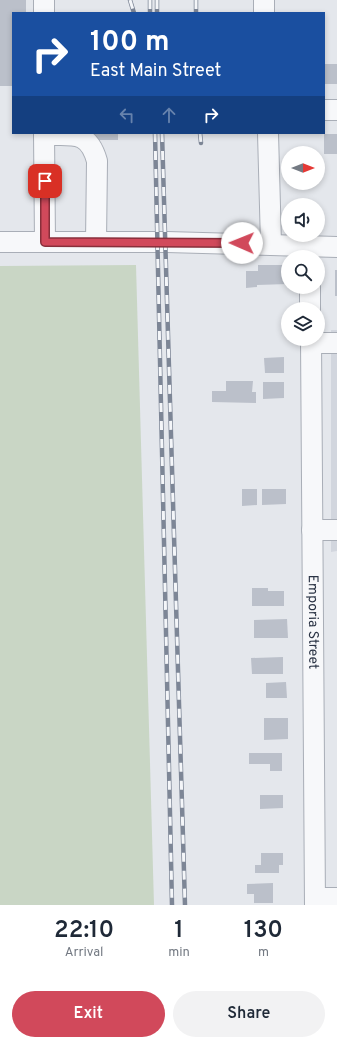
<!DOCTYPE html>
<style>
body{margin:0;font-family:Overpass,sans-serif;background:#f2f2f3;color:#1f2937;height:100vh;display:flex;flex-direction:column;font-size:15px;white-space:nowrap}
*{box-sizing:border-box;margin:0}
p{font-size:13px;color:#747a83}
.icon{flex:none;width:22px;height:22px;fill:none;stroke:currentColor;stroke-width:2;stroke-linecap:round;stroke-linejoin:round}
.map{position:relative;height:905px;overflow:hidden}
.panel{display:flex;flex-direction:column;background:#fff;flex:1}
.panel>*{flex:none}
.guide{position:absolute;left:12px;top:12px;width:313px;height:122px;border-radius:0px;box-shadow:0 2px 6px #0003;background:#1a4fa0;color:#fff;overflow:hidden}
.needle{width:26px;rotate:90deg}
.buttons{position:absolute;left:281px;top:146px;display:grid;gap:8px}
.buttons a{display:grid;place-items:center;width:44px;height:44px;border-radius:50%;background:#fff;box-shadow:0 2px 6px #0003;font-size:20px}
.pin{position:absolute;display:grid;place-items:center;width:34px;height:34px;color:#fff;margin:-17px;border-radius:8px;box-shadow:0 2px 6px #0006}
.me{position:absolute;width:44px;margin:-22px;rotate:271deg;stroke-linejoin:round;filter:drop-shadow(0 0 3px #0008)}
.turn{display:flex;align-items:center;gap:14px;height:84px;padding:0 12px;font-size:18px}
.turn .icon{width:52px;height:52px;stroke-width:2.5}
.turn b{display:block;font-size:28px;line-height:34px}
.lanes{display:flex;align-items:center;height:38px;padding:0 12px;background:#0003;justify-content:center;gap:20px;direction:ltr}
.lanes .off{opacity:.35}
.eta{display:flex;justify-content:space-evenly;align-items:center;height:68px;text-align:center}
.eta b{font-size:24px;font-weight:600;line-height:28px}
.cta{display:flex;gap:8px;margin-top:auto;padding:8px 12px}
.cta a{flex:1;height:46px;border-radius:24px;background:#d1495b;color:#fff;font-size:16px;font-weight:600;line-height:46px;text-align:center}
.cta a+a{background:#f2f2f3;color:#1f2937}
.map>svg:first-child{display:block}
.built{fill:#d2d6de}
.green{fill:#c9d6c5}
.building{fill:#bbc0ca}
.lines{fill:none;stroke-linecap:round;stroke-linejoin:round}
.minor-casing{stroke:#a9aeb7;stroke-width:22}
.minor{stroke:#f7f8fa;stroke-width:20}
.rail-casing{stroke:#7d8696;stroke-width:4.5}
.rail{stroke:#f4f6f9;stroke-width:3;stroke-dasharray:9;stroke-linecap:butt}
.route-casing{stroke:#882f3b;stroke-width:10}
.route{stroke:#d1495b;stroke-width:7}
.labels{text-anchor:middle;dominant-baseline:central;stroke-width:3;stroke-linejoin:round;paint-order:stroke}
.street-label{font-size:14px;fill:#2b3445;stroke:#f4f6f9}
</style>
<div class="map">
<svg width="337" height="905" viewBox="0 0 337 905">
<rect width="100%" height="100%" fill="#e4e7ec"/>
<polygon class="built" points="331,330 337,330 337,551 331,552"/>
<polygon class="green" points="136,265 154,905 0,905 0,266"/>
<g class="building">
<polygon points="0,0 26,0 26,13 13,13 13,86 0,86"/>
<rect x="324" y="64" width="13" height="20"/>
<rect x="94" y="133" width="24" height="7"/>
<rect x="324" y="134" width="13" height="20"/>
<polygon points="258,265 287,265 288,284 257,285 257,287 246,288 246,271 258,271"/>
<rect x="335" y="270" width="2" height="26"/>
<polygon points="284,357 284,373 265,373 264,358"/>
<polygon points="226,381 253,381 252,392 256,392 256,403 212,402 212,391 226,391"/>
<polygon points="263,382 284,382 284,398 263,399"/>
<polygon points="242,489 257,489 257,505 242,506"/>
<polygon points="262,489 286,489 286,504 262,505"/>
<polygon points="252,588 268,588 268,591 284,591 284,606 252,606"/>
<polygon points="287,619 288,638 254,638 254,620"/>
<polygon points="283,657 283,674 252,674 251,658"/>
<polygon points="286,682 287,698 266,698 266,683"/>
<polygon points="264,718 288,718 288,739 264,740"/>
<polygon points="249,753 282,753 282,771 270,771 270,764 249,764"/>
<polygon points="260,795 283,795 283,808 260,809"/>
<polygon points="261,853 283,853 283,865 279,865 279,873 255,873 255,865 261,865"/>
<polygon points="273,883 273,903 254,903 254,894 247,894 247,884"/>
</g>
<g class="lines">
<defs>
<g id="minor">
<polyline points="44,0 44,13"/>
<polyline points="264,0 264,13"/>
<polyline points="324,110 337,110"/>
<polyline points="44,133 45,242"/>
<polyline points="268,133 271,244"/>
<path d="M44 135C72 136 88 129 97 161L96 242"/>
<polyline points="0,242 167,242 337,247"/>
<polyline points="310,287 310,309"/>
<path id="s1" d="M311 339 315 905"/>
<polyline points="311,343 337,343"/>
<polyline points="312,530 337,530"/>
<polyline points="315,898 337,898"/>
</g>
</defs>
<use href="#minor" class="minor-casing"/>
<use href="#minor" class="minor"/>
<defs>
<g id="rail">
<polyline points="130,0 134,13"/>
<polyline points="150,0 150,13"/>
<polyline points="157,0 157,13"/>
<polyline points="196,0 196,13"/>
<polyline points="155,133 172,905"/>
<polyline points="162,133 185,905"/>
<polyline points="200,133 201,143"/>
</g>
</defs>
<use href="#rail" class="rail-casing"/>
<use href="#rail" class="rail"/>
</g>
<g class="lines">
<defs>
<polyline id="route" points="45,181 45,242 242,243"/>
</defs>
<use href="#route" class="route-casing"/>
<use href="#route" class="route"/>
</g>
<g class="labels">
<g class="street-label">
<text stroke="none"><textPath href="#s1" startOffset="283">Emporia Street</textPath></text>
</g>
</g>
</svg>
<div class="buttons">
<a><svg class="needle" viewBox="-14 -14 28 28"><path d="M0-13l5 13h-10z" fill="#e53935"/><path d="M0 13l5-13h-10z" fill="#747a83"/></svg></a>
<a><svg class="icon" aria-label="sound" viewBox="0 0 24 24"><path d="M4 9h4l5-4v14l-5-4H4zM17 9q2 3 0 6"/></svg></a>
<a><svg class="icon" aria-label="search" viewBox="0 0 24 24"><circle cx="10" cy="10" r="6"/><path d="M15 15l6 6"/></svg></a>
<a><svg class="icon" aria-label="layers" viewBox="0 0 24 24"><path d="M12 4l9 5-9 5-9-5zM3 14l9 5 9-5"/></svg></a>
</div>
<div class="pin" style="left:45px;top:181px;background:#d93025"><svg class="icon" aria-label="arrive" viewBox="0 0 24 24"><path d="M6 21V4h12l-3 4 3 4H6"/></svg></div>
<svg class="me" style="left:242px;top:243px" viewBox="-20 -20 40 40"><circle r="19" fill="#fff"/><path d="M0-13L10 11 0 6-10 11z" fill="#d1495b"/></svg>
<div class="guide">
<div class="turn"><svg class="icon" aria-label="right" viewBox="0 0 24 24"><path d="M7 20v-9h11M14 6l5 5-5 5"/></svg><div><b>100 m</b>East Main Street</div></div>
<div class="lanes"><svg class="icon off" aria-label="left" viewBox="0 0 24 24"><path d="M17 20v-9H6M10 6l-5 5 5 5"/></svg><svg class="icon off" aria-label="ahead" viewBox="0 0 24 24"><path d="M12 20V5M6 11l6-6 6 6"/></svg><svg class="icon" aria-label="right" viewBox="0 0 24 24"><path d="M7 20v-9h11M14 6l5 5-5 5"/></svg></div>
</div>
</div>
<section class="panel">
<div class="eta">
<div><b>22:10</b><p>Arrival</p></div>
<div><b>1</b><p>min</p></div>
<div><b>130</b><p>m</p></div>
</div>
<div class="cta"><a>Exit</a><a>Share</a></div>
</section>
